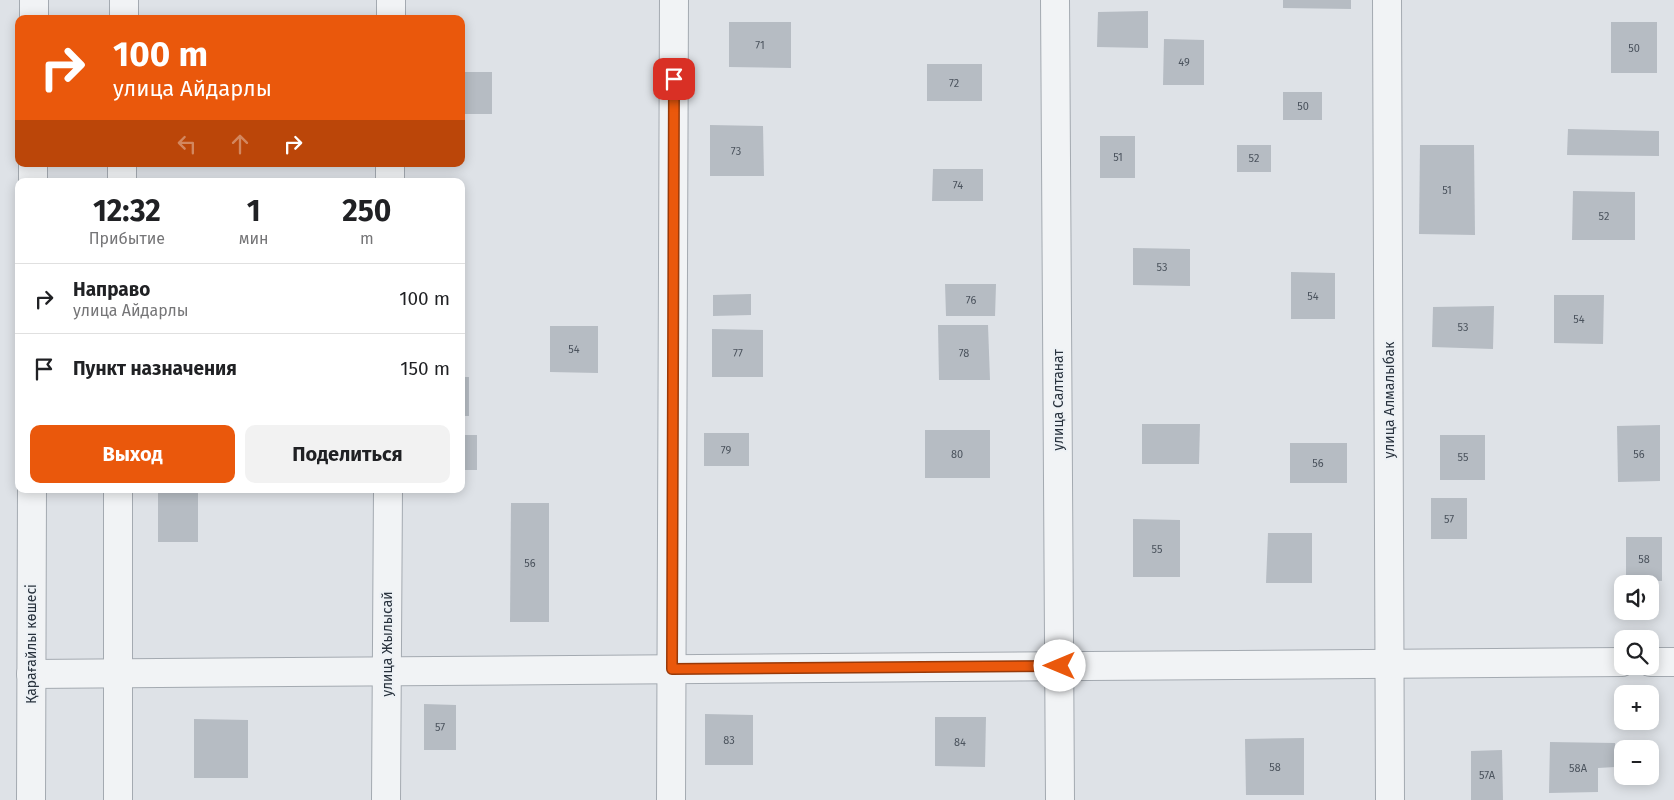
<!DOCTYPE html>
<html lang="ru">
<meta charset="utf-8">
<style>
body{margin:0;font-family:"Fira Sans",sans-serif;background:#f2f2f2;color:#202124;height:100vh;display:flex;flex-direction:column;font-size:19px;white-space:nowrap}
*{box-sizing:border-box;margin:0}
p{font-size:16px;color:#757577}
.icon{flex:none;width:28px;height:28px;fill:none;stroke:currentColor;stroke-width:2;stroke-linecap:round;stroke-linejoin:round}
.map{position:relative;flex:1;overflow:hidden}
.sheet{position:absolute;left:15px;top:178px;width:450px;height:315px;display:flex;flex-direction:column;background:#fff;border-radius:10px;box-shadow:0 2px 12px #0003}
.sheet>*{flex:none}
.guide{position:absolute;left:15px;top:15px;width:450px;height:152px;border-radius:10px;box-shadow:0 2px 12px #0003;background:#ea580c;color:#fff;overflow:hidden}
.controls{position:absolute;left:1614px;top:575px;display:grid;gap:10px}
.controls a{display:grid;place-items:center;width:45px;height:45px;border-radius:10px;background:#fff;box-shadow:0 2px 12px #0003;font-size:25px}
.pin{position:absolute;display:grid;place-items:center;width:42px;height:42px;color:#fff;margin:-21px;border-radius:10px;box-shadow:0 2px 8px #0006}
.me{position:absolute;width:55px;margin:-28px;rotate:270deg;stroke-linejoin:round;filter:drop-shadow(0 0 4px #0008)}
.turn{display:flex;align-items:center;gap:18px;height:105px;padding:0 15px;font-size:22px}
.turn .icon{width:65px;height:65px;stroke-width:2.5}
.turn b{display:block;font-size:35px;line-height:42px}
.lanes{display:flex;align-items:center;height:48px;padding:0 15px;background:#0003;justify-content:center;gap:25px;direction:ltr}
.lanes .off{opacity:.35}
.eta{display:flex;justify-content:space-evenly;align-items:center;height:85px;text-align:center}
.eta b{font-size:30px;font-weight:700;line-height:35px}
.button{display:flex;gap:10px;margin-top:auto;padding:10px 15px}
.button a{flex:1;height:58px;border-radius:10px;background:#ea580c;color:#fff;font-size:20px;font-weight:700;line-height:58px;text-align:center}
.button a+a{background:#f2f2f2;color:#202124}
ul{padding:0;list-style:none}
li{display:flex;align-items:center;gap:15px;height:70px;padding:0 15px;border-top:1px solid #e0e0e0}
li div{flex:1}
li b{display:block;font-size:19px}
li em{font-style:normal}
.map>svg:first-child{display:block}
.building{fill:#b6bcc3}
.lines{fill:none;stroke-linecap:round;stroke-linejoin:round}
.minor-casing{stroke:#a4aab1;stroke-width:30}
.minor{stroke:#f1f3f5;stroke-width:28}
.route-casing{stroke:#983908;stroke-width:12}
.route{stroke:#ea580c;stroke-width:9}
.labels{text-anchor:middle;dominant-baseline:central;stroke-width:4;stroke-linejoin:round;paint-order:stroke}
.number-label{font-size:11px;fill:#4c545e}
.street-label{font-size:14px;fill:#28323d;stroke:#edf1f5}
</style>
<div class="map">
<svg width="1674" height="800" viewBox="0 0 1674 800">
<rect width="100%" height="100%" fill="#dee2e7"/>
<g class="building">
<polygon points="1283,0 1351,0 1351,9 1283,8"/>
<polygon points="1148,11 1148,48 1097,47 1098,12"/>
<polygon points="729,22 791,22 791,68 729,67"/>
<rect x="1611" y="22" width="46" height="51"/>
<polygon points="1164,39 1204,40 1204,85 1163,85"/>
<rect x="927" y="64" width="55" height="37"/>
<rect x="461" y="72" width="31" height="42"/>
<rect x="1283" y="92" width="39" height="28"/>
<polygon points="710,125 763,126 764,176 710,176"/>
<polygon points="1568,129 1659,131 1659,156 1567,155"/>
<rect x="1100" y="136" width="35" height="42"/>
<rect x="1237" y="145" width="34" height="27"/>
<polygon points="1420,145 1474,145 1475,235 1419,234"/>
<polygon points="933,169 983,169 983,201 932,201"/>
<polygon points="1573,191 1635,192 1635,240 1572,240"/>
<polygon points="1133,248 1190,249 1190,286 1133,285"/>
<polygon points="1291,272 1335,273 1335,319 1291,319"/>
<polygon points="945,284 996,284 995,316 946,316"/>
<polygon points="751,294 751,315 713,316 713,295"/>
<polygon points="1554,295 1604,295 1603,344 1554,343"/>
<polygon points="1494,306 1493,349 1432,347 1433,307"/>
<polygon points="938,325 988,325 990,380 939,380"/>
<polygon points="550,326 598,326 598,373 550,372"/>
<polygon points="712,329 763,330 763,377 712,377"/>
<rect x="461" y="377" width="8" height="39"/>
<polygon points="1142,424 1200,424 1199,464 1142,464"/>
<polygon points="1660,425 1660,481 1618,482 1617,426"/>
<rect x="925" y="430" width="65" height="48"/>
<rect x="704" y="433" width="45" height="33"/>
<rect x="461" y="435" width="16" height="35"/>
<rect x="1440" y="435" width="45" height="45"/>
<rect x="1290" y="443" width="57" height="40"/>
<rect x="158" y="490" width="40" height="52"/>
<rect x="1431" y="498" width="36" height="41"/>
<polygon points="511,503 549,503 549,622 510,622"/>
<polygon points="1133,519 1180,520 1180,577 1133,577"/>
<polygon points="1268,533 1312,533 1312,583 1266,583"/>
<polygon points="1626,537 1662,537 1662,581 1626,580"/>
<polygon points="424,704 456,705 456,750 424,750"/>
<polygon points="705,714 753,715 753,765 705,765"/>
<polygon points="935,717 986,717 985,767 935,766"/>
<polygon points="194,719 248,720 248,778 194,778"/>
<polygon points="1304,738 1304,795 1246,795 1245,739"/>
<polygon points="1550,742 1615,743 1615,767 1598,768 1598,792 1549,793"/>
<polygon points="1502,750 1503,800 1471,800 1471,751"/>
</g>
<g class="lines">
<defs>
<g id="minor">
<polyline points="1055,0 1060,800"/>
<polyline points="1387,0 1390,800"/>
<polyline points="34,19 34,0"/>
<polyline points="124,19 124,0"/>
<polyline points="391,19 391,0"/>
<polyline points="33,181 33,164"/>
<polyline points="122,181 122,164"/>
<polyline points="390,181 390,164"/>
<polyline points="1650,662 1674,662"/>
<polyline points="31,674 1622,662"/>
<polyline points="31,800 32,489"/>
<polyline points="118,800 118,489"/>
<polyline points="386,800 388,489"/>
<polyline points="671,800 674,0"/>
</g>
</defs>
<use href="#minor" class="minor-casing"/>
<use href="#minor" class="minor"/>
</g>
<g class="lines">
<defs>
<polyline id="route" points="674,79 672,669 1060,666"/>
</defs>
<use href="#route" class="route-casing"/>
<use href="#route" class="route"/>
</g>
<g class="labels">
<g class="number-label">
<text x="760" y="45">71</text>
<text x="1634" y="48">50</text>
<text x="1184" y="62">49</text>
<text x="954" y="83">72</text>
<text x="1303" y="106">50</text>
<text x="736" y="151">73</text>
<text x="1118" y="157">51</text>
<text x="1254" y="158">52</text>
<text x="958" y="185">74</text>
<text x="1447" y="190">51</text>
<text x="1604" y="216">52</text>
<text x="1162" y="267">53</text>
<text x="1313" y="296">54</text>
<text x="971" y="300">76</text>
<text x="1579" y="319">54</text>
<text x="1463" y="327">53</text>
<text x="574" y="349">54</text>
<text x="738" y="353">77</text>
<text x="964" y="353">78</text>
<text x="726" y="450">79</text>
<text x="957" y="454">80</text>
<text x="1639" y="454">56</text>
<text x="1463" y="457">55</text>
<text x="1318" y="463">56</text>
<text x="1449" y="519">57</text>
<text x="1157" y="549">55</text>
<text x="1644" y="559">58</text>
<text x="530" y="563">56</text>
<text x="440" y="727">57</text>
<text x="729" y="740">83</text>
<text x="960" y="742">84</text>
<text x="1275" y="767">58</text>
<text x="1578" y="768">58А</text>
<text x="1487" y="775">57А</text>
</g>
<g class="street-label">
<text transform="translate(1058 400) rotate(-90)">улица Салтанат</text>
<text transform="translate(1389 400) rotate(-90)">улица Алмалыбак</text>
<text transform="translate(31 644) rotate(-90)">Қарағайлы көшесі</text>
<text transform="translate(387 644) rotate(-90)">улица Жылысай</text>
</g>
</g>
</svg>
<div class="controls">
<a><svg class="icon" aria-label="sound" viewBox="0 0 24 24"><path d="M4 9h4l5-4v14l-5-4H4zM17 9q2 3 0 6"/></svg></a>
<a><svg class="icon" aria-label="search" viewBox="0 0 24 24"><circle cx="10" cy="10" r="6"/><path d="M15 15l6 6"/></svg></a>
<a>+</a>
<a>−</a>
</div>
<div class="pin" style="left:674px;top:79px;background:#d93025"><svg class="icon" aria-label="arrive" viewBox="0 0 24 24"><path d="M6 21V4h12l-3 4 3 4H6"/></svg></div>
<svg class="me" style="left:1060px;top:666px" viewBox="-20 -20 40 40"><circle r="19" fill="#fff"/><path d="M0-13L10 11 0 6-10 11z" fill="#ea580c"/></svg>
<div class="guide">
<div class="turn"><svg class="icon" aria-label="right" viewBox="0 0 24 24"><path d="M7 20v-9h11M14 6l5 5-5 5"/></svg><div><b>100 m</b>улица Айдарлы</div></div>
<div class="lanes"><svg class="icon off" aria-label="left" viewBox="0 0 24 24"><path d="M17 20v-9H6M10 6l-5 5 5 5"/></svg><svg class="icon off" aria-label="ahead" viewBox="0 0 24 24"><path d="M12 20V5M6 11l6-6 6 6"/></svg><svg class="icon" aria-label="right" viewBox="0 0 24 24"><path d="M7 20v-9h11M14 6l5 5-5 5"/></svg></div>
</div>
<section class="sheet">
<div class="eta">
<div><b>12:32</b><p>Прибытие</p></div>
<div><b>1</b><p>мин</p></div>
<div><b>250</b><p>m</p></div>
</div>
<ul>
<li><svg class="icon" aria-label="right" viewBox="0 0 24 24"><path d="M7 20v-9h11M14 6l5 5-5 5"/></svg><div><b>Направо</b><p>улица Айдарлы</p></div><em>100 m</em></li>
<li><svg class="icon" aria-label="arrive" viewBox="0 0 24 24"><path d="M6 21V4h12l-3 4 3 4H6"/></svg><div><b>Пункт назначения</b></div><em>150 m</em></li>
</ul>
<div class="button"><a>Выход</a><a>Поделиться</a></div>
</section>
</div>
